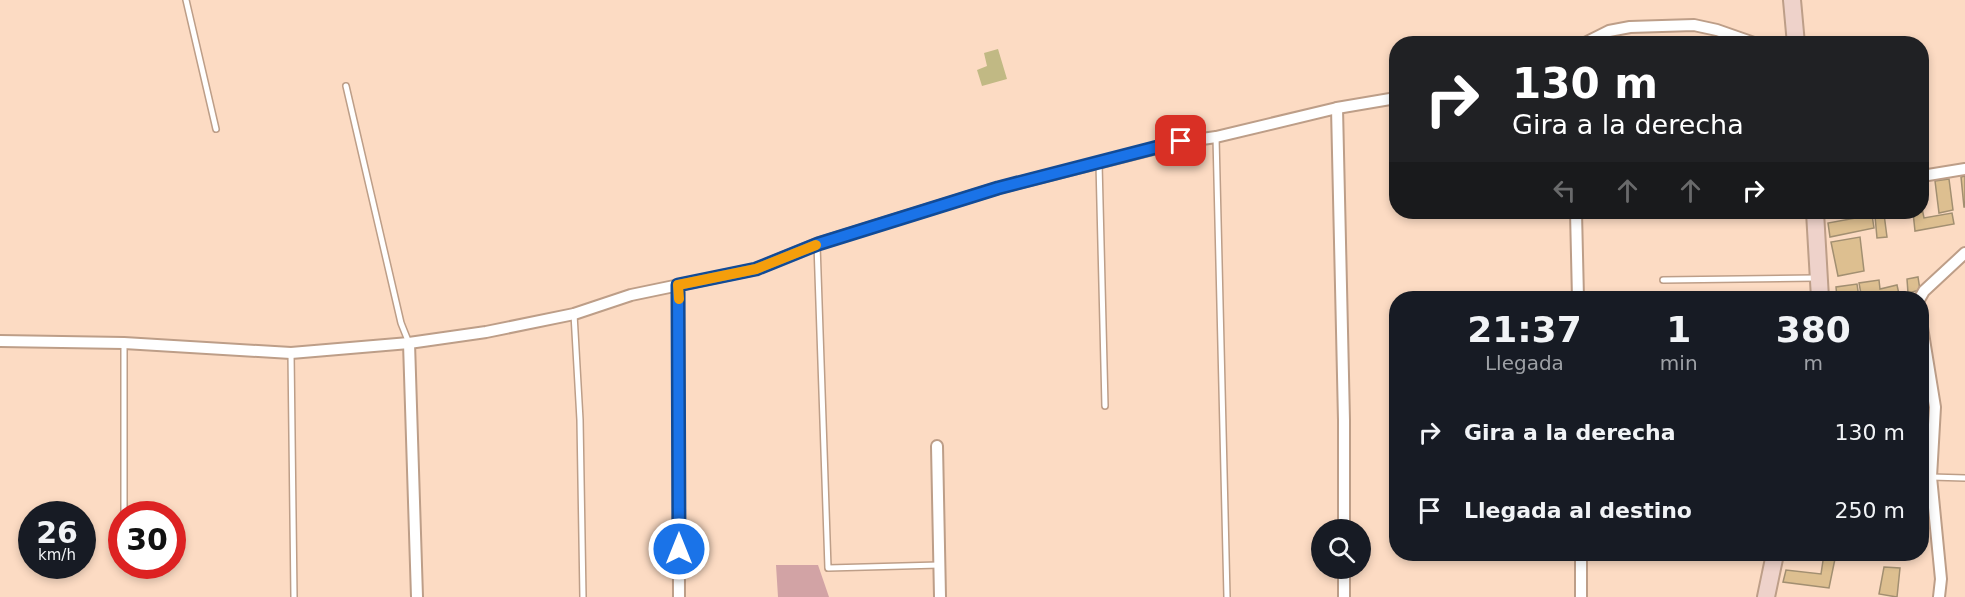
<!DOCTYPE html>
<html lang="es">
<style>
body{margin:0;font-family:"DejaVu Sans",sans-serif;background:#20242c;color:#f1f3f6;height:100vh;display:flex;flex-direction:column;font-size:22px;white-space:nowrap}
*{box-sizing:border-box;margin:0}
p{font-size:20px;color:#9ea1a6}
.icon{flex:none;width:33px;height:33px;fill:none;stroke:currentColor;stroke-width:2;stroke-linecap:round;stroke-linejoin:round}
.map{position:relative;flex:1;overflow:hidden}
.side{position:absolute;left:1389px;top:291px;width:540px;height:270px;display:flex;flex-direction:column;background:#171b24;border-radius:24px;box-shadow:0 3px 9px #0003}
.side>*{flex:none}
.banner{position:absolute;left:1389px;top:36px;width:540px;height:183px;border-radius:24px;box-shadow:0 3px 9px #0003;background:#202124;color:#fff;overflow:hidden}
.buttons{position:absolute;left:1311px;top:519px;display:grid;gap:12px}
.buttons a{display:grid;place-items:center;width:60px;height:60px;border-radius:50%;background:#171b24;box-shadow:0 3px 9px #0003;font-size:30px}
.speed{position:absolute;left:18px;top:501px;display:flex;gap:12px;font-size:30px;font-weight:700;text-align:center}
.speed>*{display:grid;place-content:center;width:78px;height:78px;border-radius:50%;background:#171b24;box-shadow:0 3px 9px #0003;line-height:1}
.speed small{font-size:15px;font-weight:400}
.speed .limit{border:9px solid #d22;background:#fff;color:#111}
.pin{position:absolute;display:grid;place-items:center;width:51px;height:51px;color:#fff;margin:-26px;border-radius:12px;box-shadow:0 3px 9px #0006}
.me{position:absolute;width:66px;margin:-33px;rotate:0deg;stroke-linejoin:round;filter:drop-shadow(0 0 4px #0008)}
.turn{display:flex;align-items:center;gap:21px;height:126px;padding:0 24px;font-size:27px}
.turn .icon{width:78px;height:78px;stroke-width:2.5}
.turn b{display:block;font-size:42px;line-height:51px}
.lanes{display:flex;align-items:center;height:57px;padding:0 24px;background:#0003;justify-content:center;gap:30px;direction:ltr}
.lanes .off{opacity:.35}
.eta{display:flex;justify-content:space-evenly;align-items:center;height:102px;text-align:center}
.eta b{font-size:36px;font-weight:800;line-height:42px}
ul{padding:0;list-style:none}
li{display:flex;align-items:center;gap:18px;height:78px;padding:0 24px}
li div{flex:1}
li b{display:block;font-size:22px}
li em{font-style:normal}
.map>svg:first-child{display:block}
.green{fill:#d2a3a5}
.water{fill:#c1b984}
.building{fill:#ddbf90;stroke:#a28f71;stroke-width:1.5}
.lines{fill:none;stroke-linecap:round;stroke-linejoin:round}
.lane-casing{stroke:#bd9e88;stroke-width:8}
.street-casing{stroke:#bd9e88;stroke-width:14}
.secondary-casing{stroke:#bd9e88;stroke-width:20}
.lane{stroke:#fff;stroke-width:5}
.street{stroke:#fff;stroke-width:10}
.secondary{stroke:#eed2ca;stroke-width:16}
.route-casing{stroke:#114b97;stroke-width:15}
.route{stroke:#1a73e8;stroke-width:10}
.slow{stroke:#f59e0b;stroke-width:10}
</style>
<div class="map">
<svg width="1965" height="597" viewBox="0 0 1965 597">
<rect width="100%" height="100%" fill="#fcdbc3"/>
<polygon class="green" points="776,565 818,565 829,597 778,597"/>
<polygon class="water" points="998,49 1007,79 982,86 977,70 987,66 984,53"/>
<g class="building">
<polygon points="1965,176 1965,207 1964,207 1961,177"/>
<polygon points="1949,179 1953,210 1939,213 1935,181"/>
<polygon points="1922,208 1924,218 1952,213 1954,224 1915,231 1913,212 1922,212"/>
<polygon points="1884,214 1887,237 1877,238 1875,216"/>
<polygon points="1872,215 1874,228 1830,237 1828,223"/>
<polygon points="1860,237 1864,271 1838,276 1831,242"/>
<polygon points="1918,277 1920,290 1908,293 1907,279"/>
<polygon points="1879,280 1880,289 1897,285 1899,294 1871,298 1869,292 1861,294 1859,283"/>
<polygon points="1857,284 1859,298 1837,298 1836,287"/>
<polygon points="1824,554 1836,554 1829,588 1783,582 1786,570 1821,574"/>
<polygon points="1884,567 1900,568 1897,597 1879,594"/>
</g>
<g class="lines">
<defs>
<g id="lane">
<polyline points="186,0 216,129"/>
<polyline points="346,86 401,323 409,343"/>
<polyline points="1216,137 1227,597"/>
<polyline points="1099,163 1105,406"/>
<polyline points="817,244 828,568 939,565"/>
<polyline points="1663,280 1815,278"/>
<polyline points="574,314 580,420 583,597"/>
<polyline points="124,343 124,514"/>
<polyline points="291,353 294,597"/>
<polyline points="1931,477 1965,478"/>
</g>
<g id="street">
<polyline points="1583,44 1609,31 1630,27 1694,25 1717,30 1757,44"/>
<polyline points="1337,108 1344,420 1344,530"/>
<polyline points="1922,176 1965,169"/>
<polyline points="1576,212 1578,298"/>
<polyline points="678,285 679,597"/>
<polyline points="1920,298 1924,291 1965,253"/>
<polyline points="1922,327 1935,407 1931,477 1941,579 1939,597"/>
<polyline points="0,341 124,343 291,353 409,343 486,332 574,314 631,295 756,269 817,244 998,188 1181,142 1216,137 1337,108 1396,98"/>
<polyline points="409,343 417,597"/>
<polyline points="937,446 940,597"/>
<polyline points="1581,554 1581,597"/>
<polyline points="1344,597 1344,568"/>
</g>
<g id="secondary">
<polyline points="1792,0 1796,44"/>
<polyline points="1815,212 1820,298"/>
<polyline points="1766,597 1775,554"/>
</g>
</defs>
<use href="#lane" class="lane-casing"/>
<use href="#street" class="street-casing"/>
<use href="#secondary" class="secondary-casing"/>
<use href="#lane" class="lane"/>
<use href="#street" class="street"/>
<use href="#secondary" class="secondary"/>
</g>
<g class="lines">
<defs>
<polyline id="route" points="679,549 678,285 756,269 818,244 998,188 1181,141"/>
</defs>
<use href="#route" class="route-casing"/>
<use href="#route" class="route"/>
<polyline class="slow" points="679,299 678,285 756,269 816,245"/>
</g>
</svg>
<div class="buttons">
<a><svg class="icon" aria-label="search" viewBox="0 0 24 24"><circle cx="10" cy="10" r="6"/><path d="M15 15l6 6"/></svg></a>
</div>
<div class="speed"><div>26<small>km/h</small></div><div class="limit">30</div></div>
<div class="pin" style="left:1181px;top:141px;background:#d93025"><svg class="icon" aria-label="arrive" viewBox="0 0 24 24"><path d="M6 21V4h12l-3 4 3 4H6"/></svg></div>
<svg class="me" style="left:679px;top:549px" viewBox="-20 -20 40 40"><circle r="17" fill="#1a73e8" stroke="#fff" stroke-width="3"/><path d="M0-11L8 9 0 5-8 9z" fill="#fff"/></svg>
<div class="banner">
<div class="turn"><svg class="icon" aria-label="right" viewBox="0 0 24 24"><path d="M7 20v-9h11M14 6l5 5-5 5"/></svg><div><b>130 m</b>Gira a la derecha</div></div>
<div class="lanes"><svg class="icon off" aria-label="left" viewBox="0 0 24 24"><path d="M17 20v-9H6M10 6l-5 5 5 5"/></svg><svg class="icon off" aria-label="ahead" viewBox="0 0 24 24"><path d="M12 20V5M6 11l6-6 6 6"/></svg><svg class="icon off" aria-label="ahead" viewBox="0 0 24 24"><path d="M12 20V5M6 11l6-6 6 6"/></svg><svg class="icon" aria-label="right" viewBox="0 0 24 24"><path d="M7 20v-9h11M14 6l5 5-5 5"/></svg></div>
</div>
<section class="side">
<div class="eta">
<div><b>21:37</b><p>Llegada</p></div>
<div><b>1</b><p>min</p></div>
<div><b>380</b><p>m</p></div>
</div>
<ul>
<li><svg class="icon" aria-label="right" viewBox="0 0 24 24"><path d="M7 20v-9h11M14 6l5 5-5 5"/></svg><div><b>Gira a la derecha</b></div><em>130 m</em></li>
<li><svg class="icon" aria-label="arrive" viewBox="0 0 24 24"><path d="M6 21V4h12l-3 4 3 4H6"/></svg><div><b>Llegada al destino</b></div><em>250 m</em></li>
</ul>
</section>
</div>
